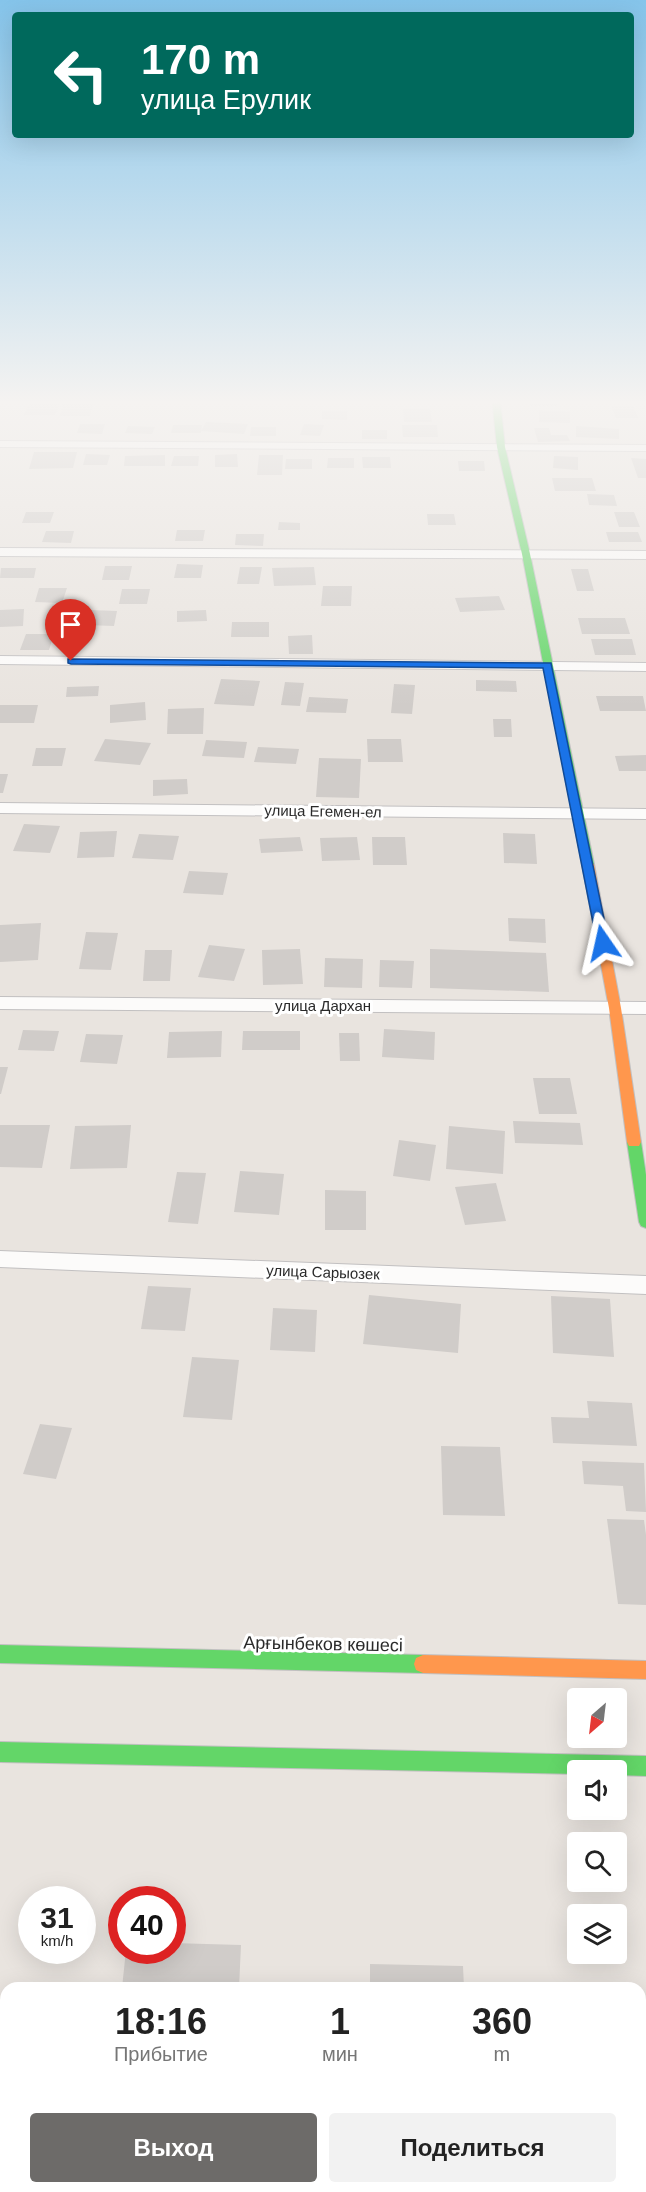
<!DOCTYPE html>
<html lang="ru">
<meta charset="utf-8">
<style>
body{margin:0;font-family:Helvetica,sans-serif;background:#f2f2f2;color:#222;height:100vh;display:flex;flex-direction:column;font-size:22px;white-space:nowrap}
*{box-sizing:border-box;margin:0}
p{font-size:20px;color:#767676}
.icon{flex:none;width:33px;height:33px;fill:none;stroke:currentColor;stroke-width:2;stroke-linecap:round;stroke-linejoin:round}
.map{position:relative;flex:1;overflow:hidden}
.drawer{position:absolute;left:0px;top:1982px;width:646px;height:212px;display:flex;flex-direction:column;background:#fff;border-radius:18px 18px 0 0;box-shadow:0 6px 24px #0002}
.drawer>*{flex:none}
.banner{position:absolute;left:12px;top:12px;width:622px;height:126px;border-radius:6px;box-shadow:0 6px 24px #0002;background:#00695c;color:#fff;overflow:hidden}
.needle{width:39px;rotate:208deg}
.controls{position:absolute;left:567px;top:1688px;display:grid;gap:12px}
.controls a{display:grid;place-items:center;width:60px;height:60px;border-radius:6px;background:#fff;box-shadow:0 6px 24px #0002;font-size:30px}
.speed{position:absolute;left:18px;top:1886px;display:flex;gap:12px;font-size:30px;font-weight:700;text-align:center}
.speed>*{display:grid;place-content:center;width:78px;height:78px;border-radius:50%;background:#fff;box-shadow:0 6px 24px #0002;line-height:1}
.speed small{font-size:15px;font-weight:400}
.speed .limit{border:9px solid #d22;background:#fff;color:#111}
.pin{position:absolute;display:grid;place-items:center;width:51px;height:51px;color:#fff;margin:-62px -26px;border-radius:50% 50% 50% 0;rotate:-45deg;box-shadow:0 0 6px #0007}
.pin .icon{rotate:45deg}
.me{position:absolute;width:66px;margin:-33px;rotate:349deg;stroke-linejoin:round;filter:drop-shadow(0 0 4px #0008)}
.turn{display:flex;align-items:center;gap:21px;height:126px;padding:0 30px;font-size:27px}
.turn .icon{width:78px;height:78px;stroke-width:2.5}
.turn b{display:block;font-size:42px;line-height:51px}
.eta{display:flex;justify-content:space-evenly;align-items:center;height:102px;text-align:center}
.eta b{font-size:36px;font-weight:600;line-height:42px}
.action{display:flex;gap:12px;margin-top:auto;padding:12px 30px}
.action a{flex:1;height:69px;border-radius:6px;background:#6d6b69;color:#fff;font-size:24px;font-weight:600;line-height:69px;text-align:center}
.action a+a{background:#f2f2f2;color:#222}
.map>svg:first-child{display:block}
.building{fill:#d0ccc9}
.lines{fill:none;stroke-linecap:round;stroke-linejoin:round}
.street-casing{stroke:#c2c0c1;stroke-width:2}
.fast-casing{stroke:#c2c0c1;stroke-width:2}
.slow-casing{stroke:#c2c0c1;stroke-width:2}
.street{fill:#fcfbfa;fill-rule:evenodd}
.fast{fill:#63d668;fill-rule:evenodd}
.slow{fill:#ff974d;fill-rule:evenodd}
.route{fill:#1a73e8;stroke:#114b97;stroke-width:1.5}
.labels{text-anchor:middle;dominant-baseline:central;stroke-width:6;stroke-linejoin:round;paint-order:stroke}
.street-label{font-size:15px;fill:#2a2a2a;stroke:#fff}
.near-street-label{font-size:18px;fill:#2a2a2a;stroke:#fff}
</style>
<div class="map">
<svg width="646" height="2192" viewBox="0 0 646 2192">
<rect width="100%" height="100%" fill="#e9e4df"/>
<g class="building">
<polygon points="31,400 61,400 55,415 24,415"/>
<polygon points="530,400 555,400 557,406 531,406"/>
<polygon points="64,401 93,401 90,416 60,416"/>
<polygon points="611,406 633,406 638,418 616,418"/>
<polygon points="403,408 430,408 432,422 404,422"/>
<polygon points="539,410 570,412 570,423 539,422"/>
<polygon points="322,411 347,411 347,420 322,419"/>
<polygon points="206,422 248,424 244,434 201,431"/>
<polygon points="80,424 105,424 102,434 77,433"/>
<polygon points="304,424 324,425 320,436 300,435"/>
<polygon points="173,425 202,425 201,433 171,433"/>
<polygon points="402,425 437,425 438,437 403,437"/>
<polygon points="128,426 155,427 152,434 125,433"/>
<polygon points="576,426 619,429 619,439 576,437"/>
<polygon points="251,427 276,427 276,436 250,436"/>
<polygon points="534,428 549,428 551,435 567,435 570,441 538,442"/>
<rect x="362" y="430" width="25" height="9"/>
<polygon points="34,452 77,452 73,468 29,469"/>
<polygon points="86,454 110,455 107,465 83,465"/>
<polygon points="237,454 238,467 215,467 215,455"/>
<polygon points="165,455 165,466 124,466 125,456"/>
<polygon points="259,455 283,455 282,475 257,475"/>
<polygon points="174,456 199,456 198,466 171,466"/>
<polygon points="554,456 578,457 578,470 553,468"/>
<polygon points="362,457 390,457 391,468 363,468"/>
<polygon points="328,458 354,458 354,468 327,468"/>
<polygon points="631,458 646,459 646,478 638,478"/>
<polygon points="286,459 312,459 312,469 285,469"/>
<polygon points="458,461 484,461 485,471 459,471"/>
<polygon points="552,478 592,478 596,491 555,491"/>
<polygon points="587,494 614,495 617,506 589,505"/>
<polygon points="26,512 54,512 50,523 22,523"/>
<polygon points="614,512 634,512 640,527 619,527"/>
<polygon points="427,514 454,514 456,525 428,525"/>
<polygon points="279,522 300,523 300,530 278,530"/>
<polygon points="177,530 205,530 203,541 175,541"/>
<polygon points="46,531 74,531 71,543 42,542"/>
<polygon points="606,532 638,532 642,542 609,542"/>
<polygon points="236,534 264,534 263,546 235,545"/>
<polygon points="177,564 203,565 201,578 174,578"/>
<polygon points="105,566 132,566 129,580 102,580"/>
<polygon points="240,567 262,567 259,584 237,584"/>
<polygon points="314,567 316,585 274,586 272,568"/>
<polygon points="1,568 36,568 34,578 0,578"/>
<polygon points="571,569 588,569 594,591 577,591"/>
<polygon points="323,586 352,586 351,606 321,606"/>
<polygon points="39,588 67,588 62,603 35,602"/>
<polygon points="122,589 150,589 147,604 119,604"/>
<polygon points="499,596 505,610 460,612 455,598"/>
<polygon points="24,609 23,626 0,627 0,610"/>
<polygon points="90,610 117,611 114,626 86,625"/>
<polygon points="206,610 207,621 177,622 177,611"/>
<polygon points="578,618 625,618 630,634 582,634"/>
<polygon points="232,622 269,622 269,637 231,637"/>
<polygon points="26,634 54,634 49,650 20,650"/>
<polygon points="312,635 313,654 289,654 288,636"/>
<polygon points="591,639 632,639 636,655 595,655"/>
<polygon points="221,679 260,681 254,706 214,704"/>
<polygon points="476,680 516,681 517,692 476,691"/>
<polygon points="285,682 304,683 300,706 281,705"/>
<polygon points="394,684 415,685 412,714 391,713"/>
<polygon points="99,686 98,696 66,697 67,687"/>
<polygon points="596,696 643,696 646,711 600,711"/>
<polygon points="309,697 348,699 346,713 306,712"/>
<polygon points="145,702 146,720 110,723 110,705"/>
<polygon points="0,705 38,705 34,723 0,723"/>
<polygon points="204,708 203,734 167,734 168,709"/>
<polygon points="493,719 511,719 512,737 494,737"/>
<polygon points="105,739 151,743 140,765 94,761"/>
<polygon points="367,739 401,739 403,762 368,762"/>
<polygon points="206,740 247,742 244,758 202,756"/>
<polygon points="258,747 299,749 296,764 254,762"/>
<polygon points="36,748 66,748 62,766 32,766"/>
<polygon points="646,755 646,771 619,771 615,756"/>
<polygon points="319,758 361,759 359,798 316,797"/>
<polygon points="0,774 8,774 3,793 0,793"/>
<polygon points="187,779 188,794 153,796 153,780"/>
<polygon points="24,824 60,826 50,853 13,851"/>
<polygon points="117,831 114,857 77,858 80,832"/>
<polygon points="503,833 535,834 537,864 504,863"/>
<polygon points="139,834 179,836 173,860 132,858"/>
<polygon points="300,837 303,851 261,853 259,839"/>
<polygon points="357,837 360,860 322,861 320,838"/>
<polygon points="372,837 405,837 407,865 373,865"/>
<polygon points="189,871 228,873 223,895 183,893"/>
<polygon points="508,918 545,919 546,943 509,941"/>
<polygon points="41,923 38,960 0,962 0,925"/>
<polygon points="86,932 118,933 111,970 79,969"/>
<polygon points="209,945 245,949 234,981 198,977"/>
<polygon points="300,949 303,984 263,985 262,950"/>
<polygon points="430,949 546,953 549,992 430,988"/>
<polygon points="145,950 172,950 170,981 143,981"/>
<polygon points="325,958 363,959 362,988 324,987"/>
<polygon points="380,960 414,961 412,988 379,987"/>
<polygon points="384,1029 435,1032 434,1060 382,1057"/>
<polygon points="23,1030 59,1031 54,1051 18,1050"/>
<polygon points="222,1031 221,1057 167,1058 169,1032"/>
<polygon points="243,1031 300,1031 300,1050 242,1050"/>
<polygon points="339,1033 359,1033 360,1061 340,1061"/>
<polygon points="86,1034 123,1035 117,1064 80,1062"/>
<polygon points="0,1067 8,1067 1,1094 0,1094"/>
<polygon points="533,1078 570,1078 577,1114 539,1114"/>
<polygon points="513,1121 580,1123 583,1145 515,1143"/>
<polygon points="0,1125 50,1125 42,1168 0,1167"/>
<polygon points="131,1125 127,1168 70,1169 75,1126"/>
<polygon points="449,1126 505,1131 503,1174 446,1169"/>
<polygon points="399,1140 436,1145 430,1181 393,1176"/>
<polygon points="240,1171 284,1174 279,1215 234,1212"/>
<polygon points="177,1172 206,1173 198,1224 168,1222"/>
<polygon points="496,1183 506,1221 465,1225 455,1187"/>
<polygon points="325,1190 366,1191 366,1230 325,1230"/>
<polygon points="148,1286 191,1288 185,1331 141,1329"/>
<polygon points="369,1295 461,1304 458,1353 363,1344"/>
<polygon points="551,1296 610,1299 614,1357 553,1353"/>
<polygon points="273,1308 317,1310 315,1352 270,1350"/>
<polygon points="192,1357 239,1360 232,1420 183,1417"/>
<polygon points="587,1401 632,1403 637,1446 553,1443 551,1417 589,1418"/>
<polygon points="40,1424 72,1428 56,1479 23,1474"/>
<polygon points="441,1446 500,1447 505,1516 443,1515"/>
<polygon points="582,1461 644,1463 646,1512 626,1511 623,1486 584,1484"/>
<polygon points="607,1519 644,1520 646,1535 646,1605 618,1604"/>
<polygon points="172,1943 241,1945 239,1988 122,1988 126,1950 172,1950"/>
<polygon points="370,1964 463,1966 464,1988 370,1988"/>
<polygon points="0,2065 6,2065 6,2119 1,2152"/>
</g>
<g class="lines">
<defs>
<g id="street">
<polygon points="0,441 646,445 646,451 0,447"/>
<polygon points="0,548 646,551 646,559 0,556"/>
<polygon points="0,656 646,663 646,671 0,664"/>
<polygon points="0,803 646,809 646,819 0,813"/>
<polygon points="0,997 646,1002 646,1014 0,1009"/>
<polygon points="0,1251 646,1276 646,1294 0,1267"/>
</g>
<g id="fast">
<polygon points="492,399 500,399 505,447 530,554 594,864 588,867 582,864 522,554 497,447"/>
<polygon points="634,1137 639,1138 641,1142 646,1175 646,1228 641,1226 639,1222 627,1142 629,1138"/>
<polygon points="0,1645 423,1655 430,1658 432,1664 430,1670 423,1673 0,1663"/>
<polygon points="0,1742 646,1756 646,1776 616,1775 616,1770 578,1770 578,1774 0,1762"/>
</g>
<g id="slow">
<polygon points="588,861 594,864 621,1008 641,1142 639,1146 629,1146 627,1142 609,1008 582,864"/>
<polygon points="423,1655 646,1661 646,1679 423,1673 416,1670 414,1664 416,1658"/>
</g>
</defs>
<use href="#street" class="street-casing"/>
<use href="#fast" class="fast-casing"/>
<use href="#slow" class="slow-casing"/>
<use href="#street" class="street"/>
<use href="#fast" class="fast"/>
<use href="#slow" class="slow"/>
</g>
<linearGradient id="sky" x2="0" y2="1"><stop stop-color="#85c4ea"/><stop offset="0.57" stop-color="#f5f3f1"/><stop offset="1" stop-color="#f5f3f1" stop-opacity="0"/></linearGradient>
<rect width="646" height="706" fill="url(#sky)"/>
<polygon class="route" points="68,659 551,663 609,943 603,947 597,943 543,668 71,664 68,663"/>
<g class="labels">
<g class="street-label">
<text transform="translate(323 811) rotate(1)">улица Егемен-ел</text>
<text x="323" y="1005">улица Дархан</text>
<text transform="translate(323 1272) rotate(2)">улица Сарыозек</text>
</g>
<g class="near-street-label">
<text transform="translate(323 1644) rotate(1)">Арғынбеков көшесі</text>
</g>
</g>
</svg>
<div class="controls">
<a><svg class="needle" viewBox="-14 -14 28 28"><path d="M0-13l5 13h-10z" fill="#e53935"/><path d="M0 13l5-13h-10z" fill="#767676"/></svg></a>
<a><svg class="icon" aria-label="sound" viewBox="0 0 24 24"><path d="M4 9h4l5-4v14l-5-4H4zM17 9q2 3 0 6"/></svg></a>
<a><svg class="icon" aria-label="search" viewBox="0 0 24 24"><circle cx="10" cy="10" r="6"/><path d="M15 15l6 6"/></svg></a>
<a><svg class="icon" aria-label="layers" viewBox="0 0 24 24"><path d="M12 4l9 5-9 5-9-5zM3 14l9 5 9-5"/></svg></a>
</div>
<div class="speed"><div>31<small>km/h</small></div><div class="limit">40</div></div>
<div class="pin" style="left:71px;top:661px;background:#d93025"><svg class="icon" aria-label="arrive" viewBox="0 0 24 24"><path d="M6 21V4h12l-3 4 3 4H6"/></svg></div>
<svg class="me" style="left:603px;top:943px" viewBox="-20 -20 40 40"><path d="M0-17L14 15 0 8-14 15z" fill="#1a73e8" stroke="#fff" stroke-width="4"/></svg>
<div class="banner">
<div class="turn"><svg class="icon" aria-label="left" viewBox="0 0 24 24"><path d="M17 20v-9H6M10 6l-5 5 5 5"/></svg><div><b>170 m</b>улица Ерулик</div></div>
</div>
<section class="drawer">
<div class="eta">
<div><b>18:16</b><p>Прибытие</p></div>
<div><b>1</b><p>мин</p></div>
<div><b>360</b><p>m</p></div>
</div>
<div class="action"><a>Выход</a><a>Поделиться</a></div>
</section>
</div>
